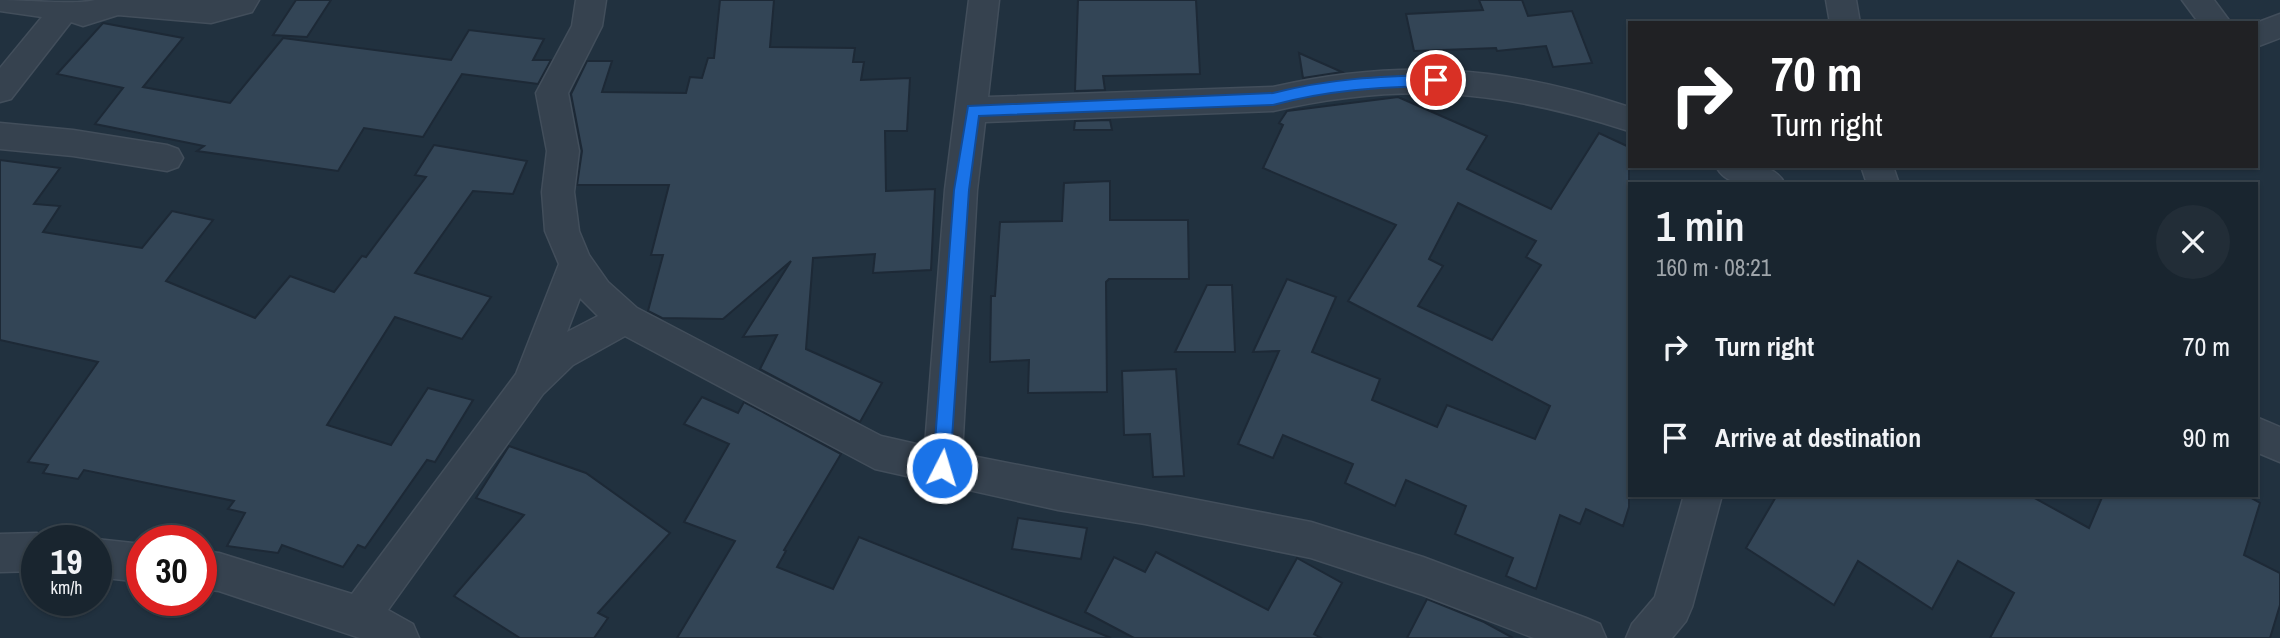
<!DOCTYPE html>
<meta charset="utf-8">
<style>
body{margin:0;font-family:"Archivo Narrow",sans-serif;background:#222d37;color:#f1f3f6;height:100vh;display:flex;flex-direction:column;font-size:26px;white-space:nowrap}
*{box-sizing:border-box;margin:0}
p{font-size:23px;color:#9fa5aa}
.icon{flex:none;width:38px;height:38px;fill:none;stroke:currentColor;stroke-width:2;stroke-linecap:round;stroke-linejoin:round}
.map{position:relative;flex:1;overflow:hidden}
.side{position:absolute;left:1628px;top:182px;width:630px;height:315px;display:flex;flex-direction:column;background:#19252f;border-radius:0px;box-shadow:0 2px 5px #0004,0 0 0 2px #37424b}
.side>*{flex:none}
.guide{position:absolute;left:1628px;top:21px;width:630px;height:147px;border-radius:0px;box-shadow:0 2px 5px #0004,0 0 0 2px #37424b;background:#202124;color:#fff;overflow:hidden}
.speed{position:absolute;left:21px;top:525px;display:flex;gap:14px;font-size:35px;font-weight:700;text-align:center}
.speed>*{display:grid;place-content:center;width:91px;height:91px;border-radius:50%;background:#19252f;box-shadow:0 2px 5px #0004,0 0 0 2px #37424b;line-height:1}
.speed small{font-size:18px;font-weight:400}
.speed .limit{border:10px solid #d22;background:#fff;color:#111}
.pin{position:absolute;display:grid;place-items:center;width:60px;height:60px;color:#fff;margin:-30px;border:4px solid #fff;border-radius:50%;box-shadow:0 2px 7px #0007}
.me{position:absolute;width:77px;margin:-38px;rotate:5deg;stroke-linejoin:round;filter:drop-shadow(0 0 5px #0008)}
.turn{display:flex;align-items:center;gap:24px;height:147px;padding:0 28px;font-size:32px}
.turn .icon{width:91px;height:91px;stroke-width:2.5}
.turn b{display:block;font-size:49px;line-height:60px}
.round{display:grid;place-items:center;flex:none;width:74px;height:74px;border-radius:37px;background:#222d37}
.headline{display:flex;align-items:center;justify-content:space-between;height:119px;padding:0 28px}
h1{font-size:42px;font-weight:600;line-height:52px}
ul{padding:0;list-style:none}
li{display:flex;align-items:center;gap:21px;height:91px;padding:0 28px}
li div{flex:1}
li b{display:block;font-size:26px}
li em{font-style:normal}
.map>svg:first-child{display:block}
.building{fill:#334556;stroke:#1d2936;stroke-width:2;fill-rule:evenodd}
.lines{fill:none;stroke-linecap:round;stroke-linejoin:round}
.street-casing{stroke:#424e5b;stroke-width:3}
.street{fill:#36424f;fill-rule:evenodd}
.route{fill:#1a73e8;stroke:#114b97;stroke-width:2}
</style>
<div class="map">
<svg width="2280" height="638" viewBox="0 0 2280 638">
<rect width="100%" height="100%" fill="#21313f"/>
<g class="building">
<polygon points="296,0 331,0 307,37 273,35"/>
<polygon points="720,0 774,0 770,47 855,48 853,62 864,62 861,80 910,78 907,131 885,131 886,191 935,189 931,270 873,273 875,254 813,258 806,349 882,383 860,422 760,369 777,335 743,337 791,261 723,319 662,318 648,311 663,255 651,255 669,185 577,185 582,151 571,94 587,61 612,61 602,92 686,93 690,77 702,78 708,58 714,58"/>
<polygon points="1078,0 1196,0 1200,74 1103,76 1105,90 1075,91"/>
<polygon points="1479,0 1522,0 1528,16 1572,11 1592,63 1553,67 1546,46 1497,51 1496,48 1414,51 1406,14 1483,10"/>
<polygon points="103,23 183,38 143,87 230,103 283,38 451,60 469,30 544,39 533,60 551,60 538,84 462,74 423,137 364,128 338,171 197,151 204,146 95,124 123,88 57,74"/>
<polygon points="1299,53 1342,72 1303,78"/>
<path d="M1398 97 1487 136 1467 169 1551 209 1599 133 1629 147V507L1623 526 1586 509 1580 524 1560 515 1536 589 1506 576 1513 558 1455 534 1466 506 1406 480 1395 506 1345 483 1353 464 1283 435 1273 458 1238 444 1279 351 1253 352 1287 279 1336 297 1312 352 1380 379 1372 400 1437 427 1447 405 1535 439 1550 406 1348 301 1396 225 1263 168 1283 125 1279 123 1287 111ZM1458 203 1536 241 1526 257 1541 265 1492 340 1418 306 1443 266 1429 259Z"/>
<polygon points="1110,120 1112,130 1074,130 1075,121"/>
<polygon points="434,145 527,161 513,194 473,191 415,273 491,297 462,339 395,317 327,425 391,445 428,388 473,400 435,462 427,460 365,548 358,545 343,567 282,545 278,553 227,546 245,513 228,509 234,501 84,470 78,479 43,473 48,465 28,462 98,362 0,340 0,160 60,168 34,204 60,206 43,232 142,248 172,211 213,220 166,281 255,318 290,276 334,292 362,256 366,257 426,177 415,175"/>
<polygon points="1110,181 1110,220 1188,220 1189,279 1109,279 1106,282 1107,392 1028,393 1029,360 990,362 991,296 995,296 1000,222 1062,221 1064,183"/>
<polygon points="1207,285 1232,285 1235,352 1175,352"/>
<polygon points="1176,369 1184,476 1153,477 1150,434 1124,435 1122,371"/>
<polygon points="702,397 738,413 744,402 841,454 784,550 786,551 777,567 833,589 859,537 1111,638 677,638 735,541 684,522 729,444 684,424"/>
<polygon points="509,446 586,473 670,533 598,613 608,618 594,638 520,638 454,596 524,515 476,498"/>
<polygon points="1777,495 2029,495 2089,528 2103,495 2246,495 2260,503 2244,555 2280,573 2280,605 2270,638 1990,638 2014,593 1958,561 1932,609 1858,561 1834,605 1746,548"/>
<polygon points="1018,518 1087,528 1081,559 1012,549"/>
<polygon points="1156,552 1268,610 1297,558 1342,583 1314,634 1321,638 1134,638 1085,612 1114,557 1145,572"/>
<polygon points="1427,599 1484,622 1513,638 1407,638"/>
</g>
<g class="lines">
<defs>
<g id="street">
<path d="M0 0C22 0 79 5 95 0H259L252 12 211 23 118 15 83 26 71 22 11 99 0 102V68L42 17 0 11Z"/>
<path d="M576 0H606L602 26 568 93 579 151 574 192 579 231 589 255 608 282 637 308 881 436 925 446 945 190 969 0H999L988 97 1273 87C1399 58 1507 66 1629 107V131C1502 90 1404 81 1273 111L985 122 977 190 962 454 1311 522 1423 557 1586 618 1600 624 1606 638H1534L1423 595 1311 558 1145 524 1058 510 875 469 625 336 573 365 543 394 388 610 413 624 419 638H360L219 591 201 589V551L219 553 352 594 516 374 559 264 545 231 542 192 547 151 536 93 572 26ZM580 298 598 316 567 332Z"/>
<polygon points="1826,0 1856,0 1860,23 1830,23"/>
<polygon points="2182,0 2214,0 2231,23 2199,23"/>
<polygon points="2280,14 2280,38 2256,47 2256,23"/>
<polygon points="0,123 73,130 167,145 178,149 183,158 178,167 167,171 73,156 0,149"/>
<path d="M1716 166C1739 166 1773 159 1785 184 1762 184 1728 191 1716 166Z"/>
<polygon points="1861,166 1893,166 1899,184 1867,184"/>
<polygon points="2256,417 2280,427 2280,462 2256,452"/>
<polygon points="1684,495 1722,495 1692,607 1686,621 1672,638 1626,638 1632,624 1655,597"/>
<polygon points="37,533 52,541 37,541 37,571 0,572 0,534"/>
<polygon points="96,539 142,544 142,582 96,577 96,541 92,541"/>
</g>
</defs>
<use href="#street" class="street-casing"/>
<use href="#street" class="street"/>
</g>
<path class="route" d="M1436 75 1443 80 1436 86C1379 87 1328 90 1273 105L979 116 969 190 950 468 942 476 936 474 933 468 954 190 968 106 1273 93C1328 79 1379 76 1436 75Z"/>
</svg>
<div class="speed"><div>19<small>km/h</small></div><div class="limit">30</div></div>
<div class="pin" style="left:1436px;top:80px;background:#d93025"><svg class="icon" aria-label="arrive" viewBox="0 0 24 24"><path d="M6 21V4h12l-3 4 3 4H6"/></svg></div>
<svg class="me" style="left:942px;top:468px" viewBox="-20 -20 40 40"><circle r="17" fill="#1a73e8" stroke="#fff" stroke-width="3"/><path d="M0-11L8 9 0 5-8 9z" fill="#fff"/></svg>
<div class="guide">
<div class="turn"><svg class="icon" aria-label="right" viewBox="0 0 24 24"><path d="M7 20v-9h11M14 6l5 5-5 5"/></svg><div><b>70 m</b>Turn right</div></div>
</div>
<section class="side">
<div class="headline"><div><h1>1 min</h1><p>160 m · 08:21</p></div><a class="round"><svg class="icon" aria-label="close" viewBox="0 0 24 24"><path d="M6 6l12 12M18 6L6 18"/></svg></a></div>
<ul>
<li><svg class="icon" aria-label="right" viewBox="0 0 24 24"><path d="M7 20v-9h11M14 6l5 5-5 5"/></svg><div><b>Turn right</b></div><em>70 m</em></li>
<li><svg class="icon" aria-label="arrive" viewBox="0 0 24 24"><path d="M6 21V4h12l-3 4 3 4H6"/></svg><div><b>Arrive at destination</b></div><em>90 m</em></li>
</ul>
</section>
</div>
